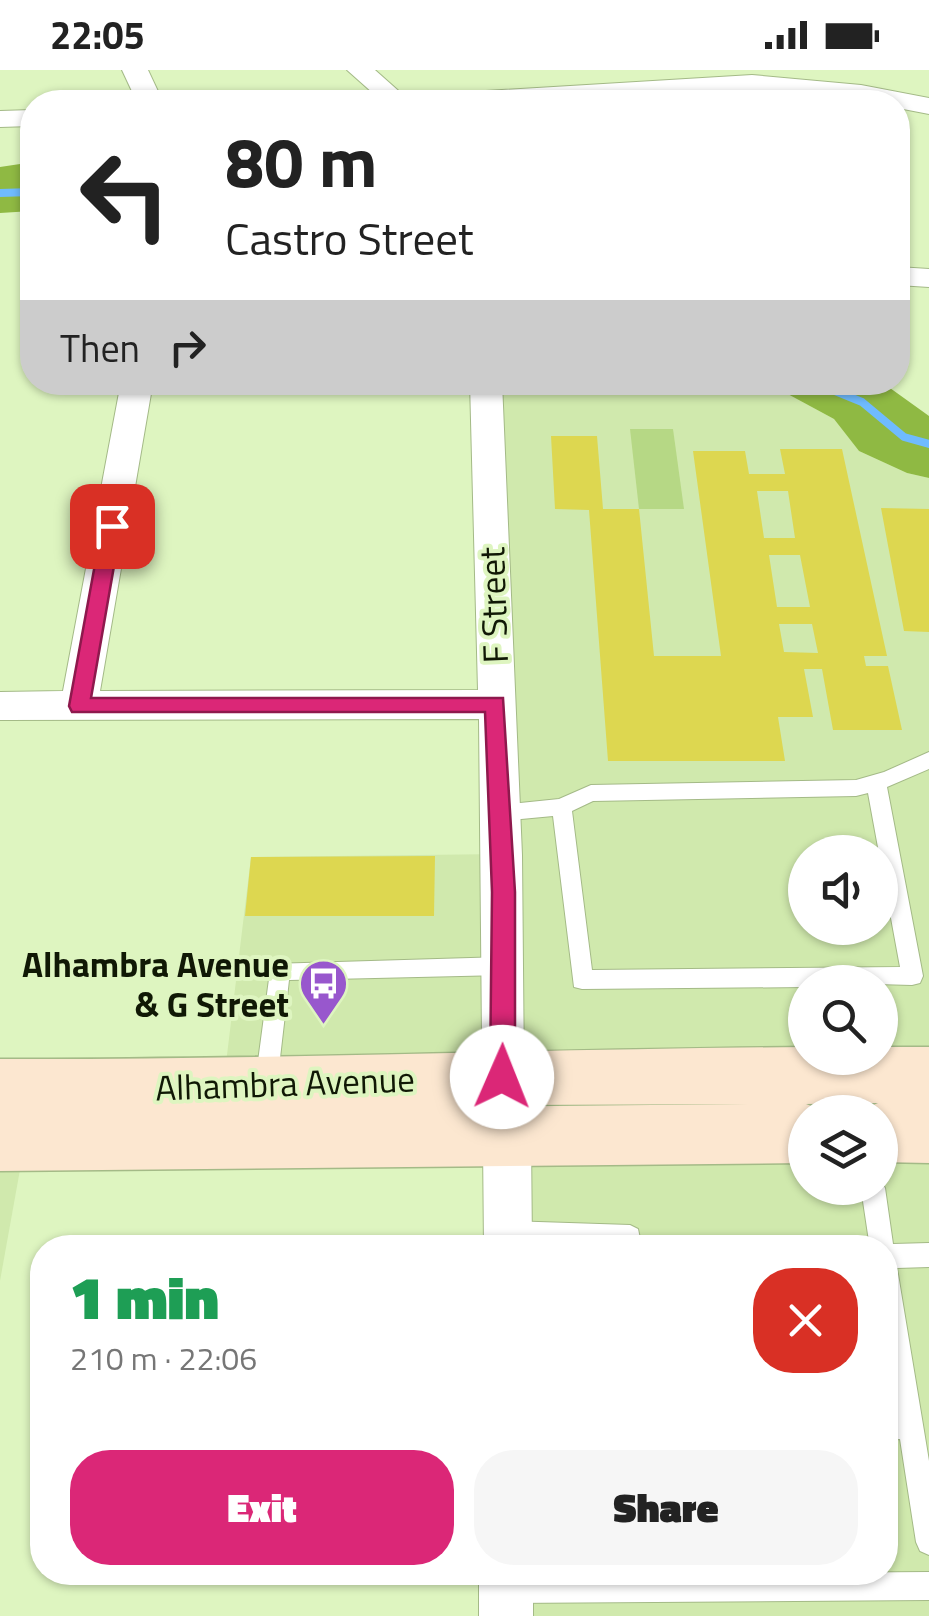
<!DOCTYPE html>
<meta charset="utf-8">
<style>
body{margin:0;font-family:"Titillium Web",sans-serif;background:#f6f6f6;color:#222;height:100vh;display:flex;flex-direction:column;font-size:38px;white-space:nowrap}
*{box-sizing:border-box;margin:0}
p{font-size:32px;color:#767676}
.icon{flex:none;width:55px;height:55px;fill:none;stroke:currentColor;stroke-width:2;stroke-linecap:round;stroke-linejoin:round}
.map{position:relative;flex:1;overflow:hidden}
.panel{position:absolute;left:30px;top:1165px;width:868px;height:350px;display:flex;flex-direction:column;background:#fff;border-radius:40px;box-shadow:0 2px 8px #0004}
.panel>*{flex:none}
.guide{position:absolute;left:20px;top:20px;width:890px;height:305px;border-radius:40px;box-shadow:0 2px 8px #0004;background:#fff;color:#222;overflow:hidden}
.controls{position:absolute;left:788px;top:765px;display:grid;gap:20px}
.controls a{display:grid;place-items:center;width:110px;height:110px;border-radius:50%;background:#fff;box-shadow:0 2px 8px #0004;font-size:50px}
.pin{position:absolute;display:grid;place-items:center;width:85px;height:85px;color:#fff;margin:-42px;border-radius:20px;box-shadow:0 5px 15px #0006}
.me{position:absolute;width:110px;margin:-55px;rotate:1deg;stroke-linejoin:round;filter:drop-shadow(0 0 8px #0008)}
.turn{display:flex;align-items:center;gap:35px;height:210px;padding:0 40px;font-size:45px}
.turn .icon{width:130px;height:130px;stroke-width:2.5}
.turn b{display:block;font-size:70px;line-height:85px}
.then{display:flex;align-items:center;height:95px;padding:0 40px;background:#0003;gap:20px;font-size:38px}
.round{display:grid;place-items:center;flex:none;width:105px;height:105px;border-radius:40px;background:#f6f6f6}
.summary{display:flex;align-items:center;justify-content:space-between;height:170px;padding:0 40px}
h1{font-size:60px;font-weight:800;line-height:75px;color:#1e9e55}
.cta{display:flex;gap:20px;margin-top:auto;padding:20px 40px}
.cta a{flex:1;height:115px;border-radius:40px;background:#db2777;color:#fff;font-size:40px;font-weight:800;line-height:115px;text-align:center}
.cta a+a{background:#f6f6f6;color:#222}
.status{display:flex;justify-content:space-between;align-items:center;height:70px;padding:0 50px;background:#fff;direction:ltr}
.status svg{height:28px;fill:currentColor}
.map>svg:first-child{display:block}
.built{fill:#d0e9ad;fill-rule:evenodd}
.green{fill:#b6d885}
.forest{fill:#8fb943}
.lines{fill:none;stroke-linecap:round;stroke-linejoin:round}
.stream{stroke:#6fbbfe;stroke-width:8}
.building{fill:#ddd750;fill-rule:evenodd}
.service-casing{stroke:#a4ba87;stroke-width:2}
.minor-casing{stroke:#a4ba87;stroke-width:2}
.secondary-casing{stroke:#a4ba87;stroke-width:3}
.service{fill:#fff;fill-rule:evenodd}
.minor{fill:#fff;fill-rule:evenodd}
.secondary{fill:#fce7d0;fill-rule:evenodd}
.route{fill:#db2777;stroke:#8e194d;stroke-width:2.5}
.labels{text-anchor:middle;dominant-baseline:central;stroke-width:8;stroke-linejoin:round;paint-order:stroke}
.street-label{font-size:35px;fill:#101805;stroke:#def5c0}
.poi-label{font-size:35px;font-weight:bold;fill:#101805;stroke:#def5c0;text-anchor:end}
</style>
<div class="status"><b>22:05</b><svg viewBox="0 0 49 12"><path d="M0 12V9h3v3zM5 12V6h3v6zM10 12V3h3v9zM15 12V0h3v12zM26 1h20v11H26zM47 4h2v5h-2z"/></svg></div>
<div class="map">
<svg width="929" height="1546" viewBox="0 0 929 1546">
<rect width="100%" height="100%" fill="#def5c0"/>
<g class="built">
<path d="M726 312 784 322 834 349 859 381 907 403 929 408V1005L223 1018 251 787 502 784 486 313ZM805 782H880V858H805ZM805 912H880V988H805Z"/>
<polygon points="880,1062 929,1063 929,1546 506,1546 506,1503 885,1502 885,1178 508,1177 508,1069 805,1063 805,1118 880,1118"/>
<polygon points="0,1071 25,1072 0,1211"/>
</g>
<polygon class="green" points="630,359 673,359 684,439 639,439"/>
<g class="forest">
<polygon points="20,94 32,95 32,141 0,143 0,97"/>
<polygon points="726,313 883,313 929,346 929,408 907,403 859,381 834,349 784,322"/>
</g>
<g class="lines">
<g class="stream">
<polyline points="0,123 32,122"/>
<polyline points="813,312 862,332 904,367 929,374"/>
</g>
</g>
<g class="building">
<path d="M551 366H597L603 439H639L654 586H721L693 381H745L749 404H785L780 379H842L887 586H864L866 596H888L902 660H833L822 599H804L813 647H778L785 691H608L589 440 555 439ZM757 421H788L795 468H764ZM769 485H800L810 537H777ZM779 554H812L818 583 784 582Z"/>
<polygon points="881,438 929,439 929,562 904,561"/>
<polygon points="435,786 434,846 245,846 251,787"/>
<polygon points="755,1168 756,1178 689,1178 689,1170"/>
</g>
<g class="lines">
<defs>
<g id="service">
<path d="M929 682V699L887 717 923 906 920 913 912 915 805 912V917L582 919 574 917 553 746 501 751 494 749 491 743 494 737 501 735 559 729 591 715 856 710 884 702ZM868 723 900 897 592 900 572 741 593 731 856 726Z"/>
<polygon points="504,887 511,889 515,896 511,903 504,905 289,910 277,1014 274,1021 266,1024 258,1021 255,1014 271,894"/>
<polygon points="880,1110 885,1118 893,1174 929,1173 929,1197 897,1198 929,1391 929,1485 920,1481 916,1472 900,1369 885,1370 885,1344 896,1344 885,1274 885,1178 870,1178 861,1118 880,1118"/>
<polygon points="508,1151 630,1155 638,1159 642,1178 508,1175 500,1171 496,1163 500,1155"/>
<polygon points="929,1502 929,1530 506,1533 496,1529 492,1519 496,1509 506,1505"/>
</g>
<g id="minor">
<polygon points="122,0 148,0 163,32 137,32"/>
<polygon points="347,0 375,0 411,32 383,32"/>
<polygon points="752,5 861,15 929,28 929,44 898,38 898,32 752,21 557,32 424,32 437,24"/>
<polygon points="32,40 32,56 0,57 0,41"/>
<polygon points="898,197 929,199 929,217 898,215"/>
<polygon points="121,312 153,312 100,621 478,620 470,312 502,312 522,785 524,1007 531,1069 532,1178 484,1178 479,649 0,650 0,622 63,621"/>
<rect x="479" y="1502" width="54" height="44"/>
</g>
<path id="secondary" d="M805 977V988H880V977H929V1033H916H929V1093L880 1092V1042H857L878 1033 806 1034 827 1042H805V1093L0 1101V989C268 990 537 979 805 977ZM748 1034 463 1037 502 1035Z"/>
</defs>
<use href="#service" class="service-casing"/>
<use href="#minor" class="minor-casing"/>
<use href="#secondary" class="secondary-casing"/>
<use href="#service" class="service"/>
<use href="#minor" class="minor"/>
<use href="#secondary" class="secondary"/>
</g>
<polygon class="route" points="112,449 121,456 91,628 503,628 515,822 515,1007 511,1015 502,1018 493,1015 490,1007 492,822 485,642 72,642 69,636 102,456"/>
<defs>
<symbol id="bus-pin" viewBox="-11 -11 22 30"><path d="M0 17L-7.5 6A9.5 9.5 0 1 1 7.5 6Z" fill="#9857cd" stroke="#def5c0"/><path d="M-5-6H5V4H4V6H2V4H-2V6H-4V4H-5ZM-3.5-4V0h7V-4ZM-3.5 1.2v1.5H-2V1.2ZM2 1.2v1.5H3.5V1.2Z" fill="#fff"/></symbol>
</defs>
<g fill-rule="evenodd">
<use href="#bus-pin" x="296" y="886" width="55" height="75"/>
</g>
<g class="labels">
<g class="street-label">
<text transform="translate(493 535) rotate(-92)">F Street</text>
<text transform="translate(285 1013) rotate(-2)">Alhambra Avenue</text>
</g>
<g class="poi-label">
<text x="289" y="894">Alhambra Avenue<tspan x="289" dy="40">&amp; G Street</tspan></text>
</g>
</g>
</svg>
<div class="controls">
<a><svg class="icon" aria-label="sound" viewBox="0 0 24 24"><path d="M4 9h4l5-4v14l-5-4H4zM17 9q2 3 0 6"/></svg></a>
<a><svg class="icon" aria-label="search" viewBox="0 0 24 24"><circle cx="10" cy="10" r="6"/><path d="M15 15l6 6"/></svg></a>
<a><svg class="icon" aria-label="layers" viewBox="0 0 24 24"><path d="M12 4l9 5-9 5-9-5zM3 14l9 5 9-5"/></svg></a>
</div>
<div class="pin" style="left:112px;top:456px;background:#d93025"><svg class="icon" aria-label="arrive" viewBox="0 0 24 24"><path d="M6 21V4h12l-3 4 3 4H6"/></svg></div>
<svg class="me" style="left:502px;top:1007px" viewBox="-20 -20 40 40"><circle r="19" fill="#fff"/><path d="M0-13L10 11 0 6-10 11z" fill="#db2777"/></svg>
<div class="guide">
<div class="turn"><svg class="icon" aria-label="left" viewBox="0 0 24 24"><path d="M17 20v-9H6M10 6l-5 5 5 5"/></svg><div><b>80 m</b>Castro Street</div></div>
<div class="then">Then<svg class="icon" aria-label="right" viewBox="0 0 24 24"><path d="M7 20v-9h11M14 6l5 5-5 5"/></svg></div>
</div>
<section class="panel">
<div class="summary"><div><h1>1 min</h1><p>210 m · 22:06</p></div><a class="round" style="background:#d93025;color:#fff"><svg class="icon" aria-label="close" viewBox="0 0 24 24"><path d="M6 6l12 12M18 6L6 18"/></svg></a></div>
<div class="cta"><a>Exit</a><a>Share</a></div>
</section>
</div>
